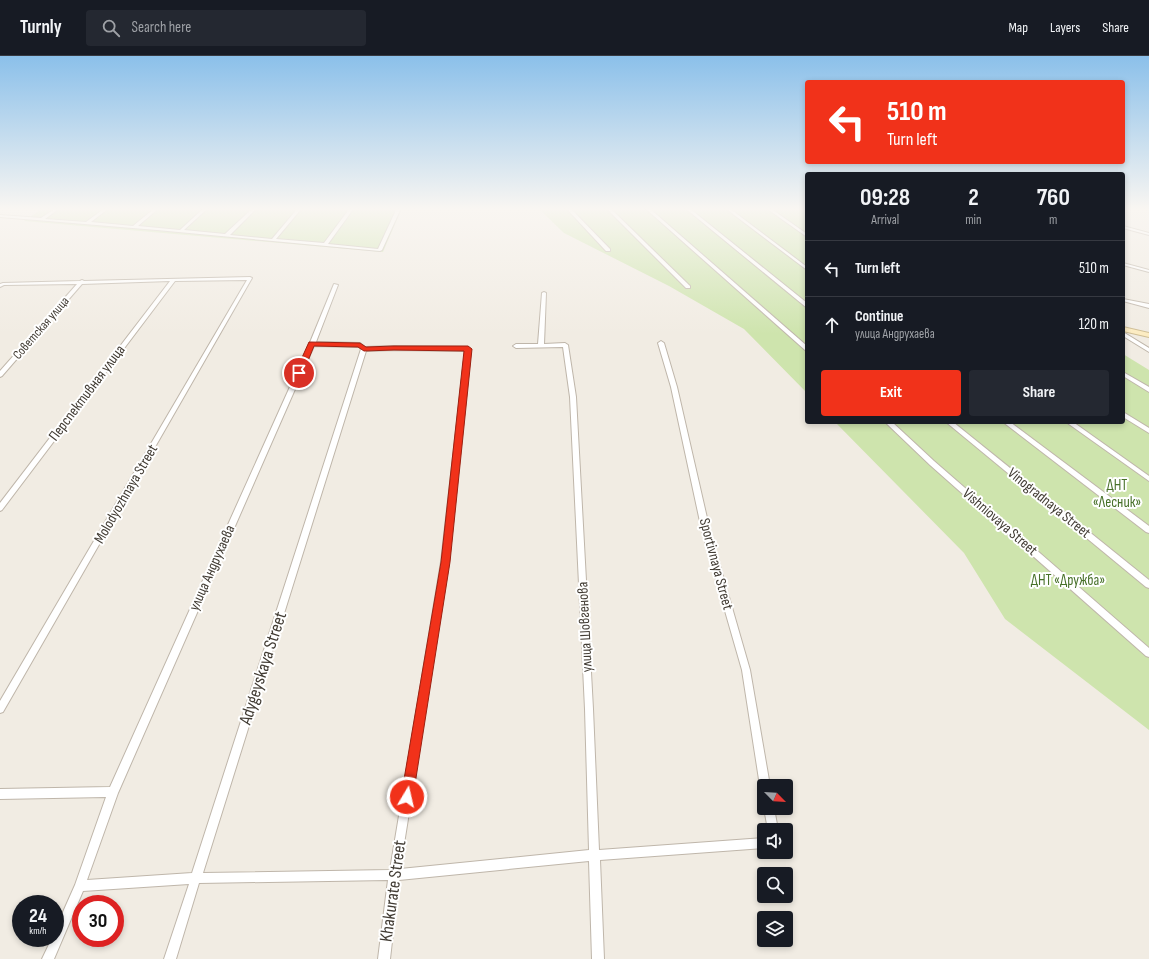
<!DOCTYPE html>
<meta charset="utf-8">
<style>
body{margin:0;font-family:"Sofia Sans Condensed",sans-serif;background:#242831;color:#f1f3f6;height:100vh;display:flex;flex-direction:column;font-size:15px;white-space:nowrap}
*{box-sizing:border-box;margin:0}
p{font-size:13px;color:#9ea1a6}
.icon{flex:none;width:22px;height:22px;fill:none;stroke:currentColor;stroke-width:2;stroke-linecap:round;stroke-linejoin:round}
.map{position:relative;flex:1;overflow:hidden}
.drawer{position:absolute;left:805px;top:116px;width:320px;height:252px;display:flex;flex-direction:column;background:#171b24;border-radius:4px;box-shadow:0 2px 6px #0003}
.drawer>*{flex:none}
.top-card{position:absolute;left:805px;top:24px;width:320px;height:84px;border-radius:4px;box-shadow:0 2px 6px #0003;background:#f1321a;color:#fff;overflow:hidden}
.needle{width:26px;rotate:114deg}
.tools{position:absolute;left:757px;top:723px;display:grid;gap:8px}
.tools a{display:grid;place-items:center;width:36px;height:36px;border-radius:4px;background:#171b24;box-shadow:0 2px 6px #0003;font-size:20px}
.speed{position:absolute;left:12px;top:839px;display:flex;gap:8px;font-size:20px;font-weight:700;text-align:center}
.speed>*{display:grid;place-content:center;width:52px;height:52px;border-radius:50%;background:#171b24;box-shadow:0 2px 6px #0003;line-height:1}
.speed small{font-size:10px;font-weight:400}
.speed .limit{border:6px solid #d22;background:#fff;color:#111}
.pin{position:absolute;display:grid;place-items:center;width:34px;height:34px;color:#fff;margin:-17px;border:2px solid #fff;border-radius:50%;box-shadow:0 1px 4px #0007}
.me{position:absolute;width:44px;margin:-22px;rotate:9deg;stroke-linejoin:round;filter:drop-shadow(0 0 3px #0008)}
.turn{display:flex;align-items:center;gap:14px;height:84px;padding:0 16px;font-size:18px}
.turn .icon{width:52px;height:52px;stroke-width:2.5}
.turn b{display:block;font-size:28px;line-height:34px}
.eta{display:flex;justify-content:space-evenly;align-items:center;height:68px;text-align:center}
.eta b{font-size:24px;font-weight:700;line-height:28px}
.primary-button{display:flex;gap:8px;margin-top:auto;padding:8px 16px}
.primary-button a{flex:1;height:46px;border-radius:4px;background:#f1321a;color:#fff;font-size:16px;font-weight:700;line-height:46px;text-align:center}
.primary-button a+a{background:#242831;color:#f1f3f6}
ul{padding:0;list-style:none}
li{display:flex;align-items:center;gap:12px;height:56px;padding:0 16px;border-top:1px solid #363941}
li div{flex:1}
li b{display:block;font-size:15px}
li em{font-style:normal}
header{display:flex;align-items:center;gap:24px;box-sizing:border-box;height:56px;padding:0 20px;background:#171b24;border-bottom:1px solid #363941}
header strong{font-size:19px}
nav{display:flex;gap:22px;margin-inline-start:auto;font-size:14px}
.search{width:280px;height:36px;background:#242831;display:flex;align-items:center;gap:10px;box-sizing:border-box;padding:0 14px;border-radius:4px;color:#9ea1a6;font-size:15px}
.map>svg:first-child{display:block}
.green{fill:#cee4ad}
.lines{fill:none;stroke-linecap:round;stroke-linejoin:round}
.street-casing{stroke:#bfb6aa;stroke-width:2}
.secondary-casing{stroke:#cfbe95;stroke-width:2}
.street{fill:#fff;fill-rule:evenodd}
.secondary{fill:#fcecc2;fill-rule:evenodd}
.route{fill:#f1321a;stroke:#9d2011}
.labels{text-anchor:middle;dominant-baseline:central;stroke-width:4;stroke-linejoin:round;paint-order:stroke}
.far-street-label{font-size:13px;fill:#423c34;stroke:#fff}
.street-label{font-size:15px;fill:#423c34;stroke:#fff}
.park-label{font-size:15px;fill:#48712a;stroke:#fff}
.near-street-label{font-size:18px;fill:#423c34;stroke:#fff}
</style>
<header>
<strong>Turnly</strong>
<div class="search"><svg class="icon" aria-label="search" viewBox="0 0 24 24"><circle cx="10" cy="10" r="6"/><path d="M15 15l6 6"/></svg>Search here</div>
<nav><a>Map</a><a>Layers</a><a>Share</a></nav>
</header>
<div class="map">
<svg width="1149" height="903" viewBox="0 0 1149 903">
<rect width="100%" height="100%" fill="#f1ece3"/>
<g class="green">
<polygon points="43,152 402,152 383,196 24,165"/>
<polygon points="538,152 807,152 807,337 744,273 669,230 564,177"/>
<polygon points="1123,298 1149,314 1149,674 1005,563 964,497 835,366 1123,366"/>
</g>
<g class="lines">
<defs>
<g id="street">
<polygon points="56,152 60,152 45,163 86,166 105,152 109,152 91,166 133,170 155,152 159,152 138,170 180,174 204,152 208,152 184,174 225,178 253,152 257,152 230,179 272,183 298,152 302,152 276,183 324,187 350,152 354,152 328,188 378,193 397,152 401,152 382,194 380,195 157,174 0,161 0,159 41,162"/>
<polygon points="566,152 570,152 610,193 610,195 606,195"/>
<polygon points="606,152 610,152 690,230 690,232 686,232"/>
<polygon points="645,152 649,152 807,290 807,295 805,294"/>
<polygon points="685,152 689,152 807,247 807,252"/>
<polygon points="725,152 729,152 807,211 807,214"/>
<polygon points="766,152 770,152 807,178 807,181"/>
<polygon points="1123,170 1149,177 1149,179 1123,172"/>
<polygon points="1123,207 1149,214 1149,216 1123,209"/>
<polygon points="250,221 252,222 3,656 0,657 0,645 247,224 175,225 2,454 0,455 0,447 170,225 82,228 2,320 0,321 0,315 77,228 4,229 0,231 0,228 3,227 80,225 82,224 84,225"/>
<path d="M334 228 338 229 316 286 360 287 365 291 394 290 468 291 471 293 449 506 400 813 589 794 585 653 570 341 563 291 516 292 513 290 516 288H538L542 237 544 236 546 237 544 288 565 287 568 289 576 341 593 653 599 794 764 782V792L600 804 604 903H592L589 805 399 824 390 903H378L388 824 199 827 176 903H164L189 828 83 835 54 903H42L52 882H55V874L75 829 106 741 0 743V733L110 731 311 284ZM314 290 359 291 361 293 192 817 87 824 118 737ZM394 294 465 295 441 506 390 814 203 817 366 295Z"/>
<polygon points="1123,243 1149,248 1149,252 1123,245"/>
<polygon points="1123,276 1149,292 1149,296 1123,280"/>
<polygon points="661,285 664,287 677,331 710,475 750,614 770,730 764,730 764,734 762,733 760,730 742,614 702,475 671,331 658,287"/>
<polygon points="1123,316 1149,331 1149,336 1123,320"/>
<polygon points="1123,356 1149,372 1149,377 1123,361"/>
<polygon points="885,366 892,366 934,405 1149,592 1149,601 1146,600 930,409"/>
<polygon points="946,366 953,366 1149,524 1149,532 1146,531"/>
<polygon points="1003,366 1010,366 1149,470 1149,477 1146,476"/>
<polygon points="1066,366 1073,366 1149,420 1149,425"/>
<polygon points="764,752 774,752 778,774 768,774"/>
</g>
<polygon id="secondary" points="1123,271 1149,277 1149,281 1123,275"/>
</defs>
<use href="#street" class="street-casing"/>
<use href="#secondary" class="secondary-casing"/>
<use href="#street" class="street"/>
<use href="#secondary" class="secondary"/>
</g>
<linearGradient id="sky" x2="0" y2="1"><stop stop-color="#8bc0ea"/><stop offset="0.55" stop-color="#f9f6f2"/><stop offset="1" stop-color="#f9f6f2" stop-opacity="0"/></linearGradient>
<rect width="1149" height="278" fill="url(#sky)"/>
<polygon class="route" points="309,286 360,287 366,291 394,290 468,290 472,293 450,506 413,741 411,745 407,747 402,745 401,741 441,506 464,295 394,294 364,295 358,291 314,290 303,317 299,319 296,318 295,317"/>
<g class="labels">
<g class="far-street-label">
<text transform="translate(41 272) rotate(-49)">Советская улица</text>
</g>
<g class="street-label">
<text transform="translate(87 337) rotate(-53)">Перспективная улица</text>
<text transform="translate(126 438) rotate(-60)">Molodyozhnaya Street</text>
<text transform="translate(1049 447) rotate(39)">Vinogradnaya Street</text>
<text transform="translate(1000 466) rotate(41)">Vishniovaya Street</text>
<text transform="translate(716 508) rotate(75)">Sportivnaya Street</text>
<text transform="translate(212 512) rotate(-66)">улица Андрухаева</text>
<text transform="translate(585 571) rotate(-93)">улица Шовгенова</text>
</g>
<g class="park-label">
<text x="1117" y="429">ДНТ<tspan x="1117" dy="17">«Лесник»</tspan></text>
<text x="1068" y="524">ДНТ «Дружба»</text>
</g>
<g class="near-street-label">
<text transform="translate(263 612) rotate(-72)">Adygeyskaya Street</text>
<text transform="translate(393 835) rotate(-82)">Khakurate Street</text>
</g>
</g>
</svg>
<div class="tools">
<a><svg class="needle" viewBox="-14 -14 28 28"><path d="M0-13l5 13h-10z" fill="#e53935"/><path d="M0 13l5-13h-10z" fill="#9ea1a6"/></svg></a>
<a><svg class="icon" aria-label="sound" viewBox="0 0 24 24"><path d="M4 9h4l5-4v14l-5-4H4zM17 9q2 3 0 6"/></svg></a>
<a><svg class="icon" aria-label="search" viewBox="0 0 24 24"><circle cx="10" cy="10" r="6"/><path d="M15 15l6 6"/></svg></a>
<a><svg class="icon" aria-label="layers" viewBox="0 0 24 24"><path d="M12 4l9 5-9 5-9-5zM3 14l9 5 9-5"/></svg></a>
</div>
<div class="speed"><div>24<small>km/h</small></div><div class="limit">30</div></div>
<div class="pin" style="left:299px;top:317px;background:#d93025"><svg class="icon" aria-label="arrive" viewBox="0 0 24 24"><path d="M6 21V4h12l-3 4 3 4H6"/></svg></div>
<svg class="me" style="left:407px;top:741px" viewBox="-20 -20 40 40"><circle r="17" fill="#f1321a" stroke="#fff" stroke-width="3"/><path d="M0-11L8 9 0 5-8 9z" fill="#fff"/></svg>
<div class="top-card">
<div class="turn"><svg class="icon" aria-label="left" viewBox="0 0 24 24"><path d="M17 20v-9H6M10 6l-5 5 5 5"/></svg><div><b>510 m</b>Turn left</div></div>
</div>
<section class="drawer">
<div class="eta">
<div><b>09:28</b><p>Arrival</p></div>
<div><b>2</b><p>min</p></div>
<div><b>760</b><p>m</p></div>
</div>
<ul>
<li><svg class="icon" aria-label="left" viewBox="0 0 24 24"><path d="M17 20v-9H6M10 6l-5 5 5 5"/></svg><div><b>Turn left</b></div><em>510 m</em></li>
<li><svg class="icon" aria-label="ahead" viewBox="0 0 24 24"><path d="M12 20V5M6 11l6-6 6 6"/></svg><div><b>Continue</b><p>улица Андрухаева</p></div><em>120 m</em></li>
</ul>
<div class="primary-button"><a>Exit</a><a>Share</a></div>
</section>
</div>
